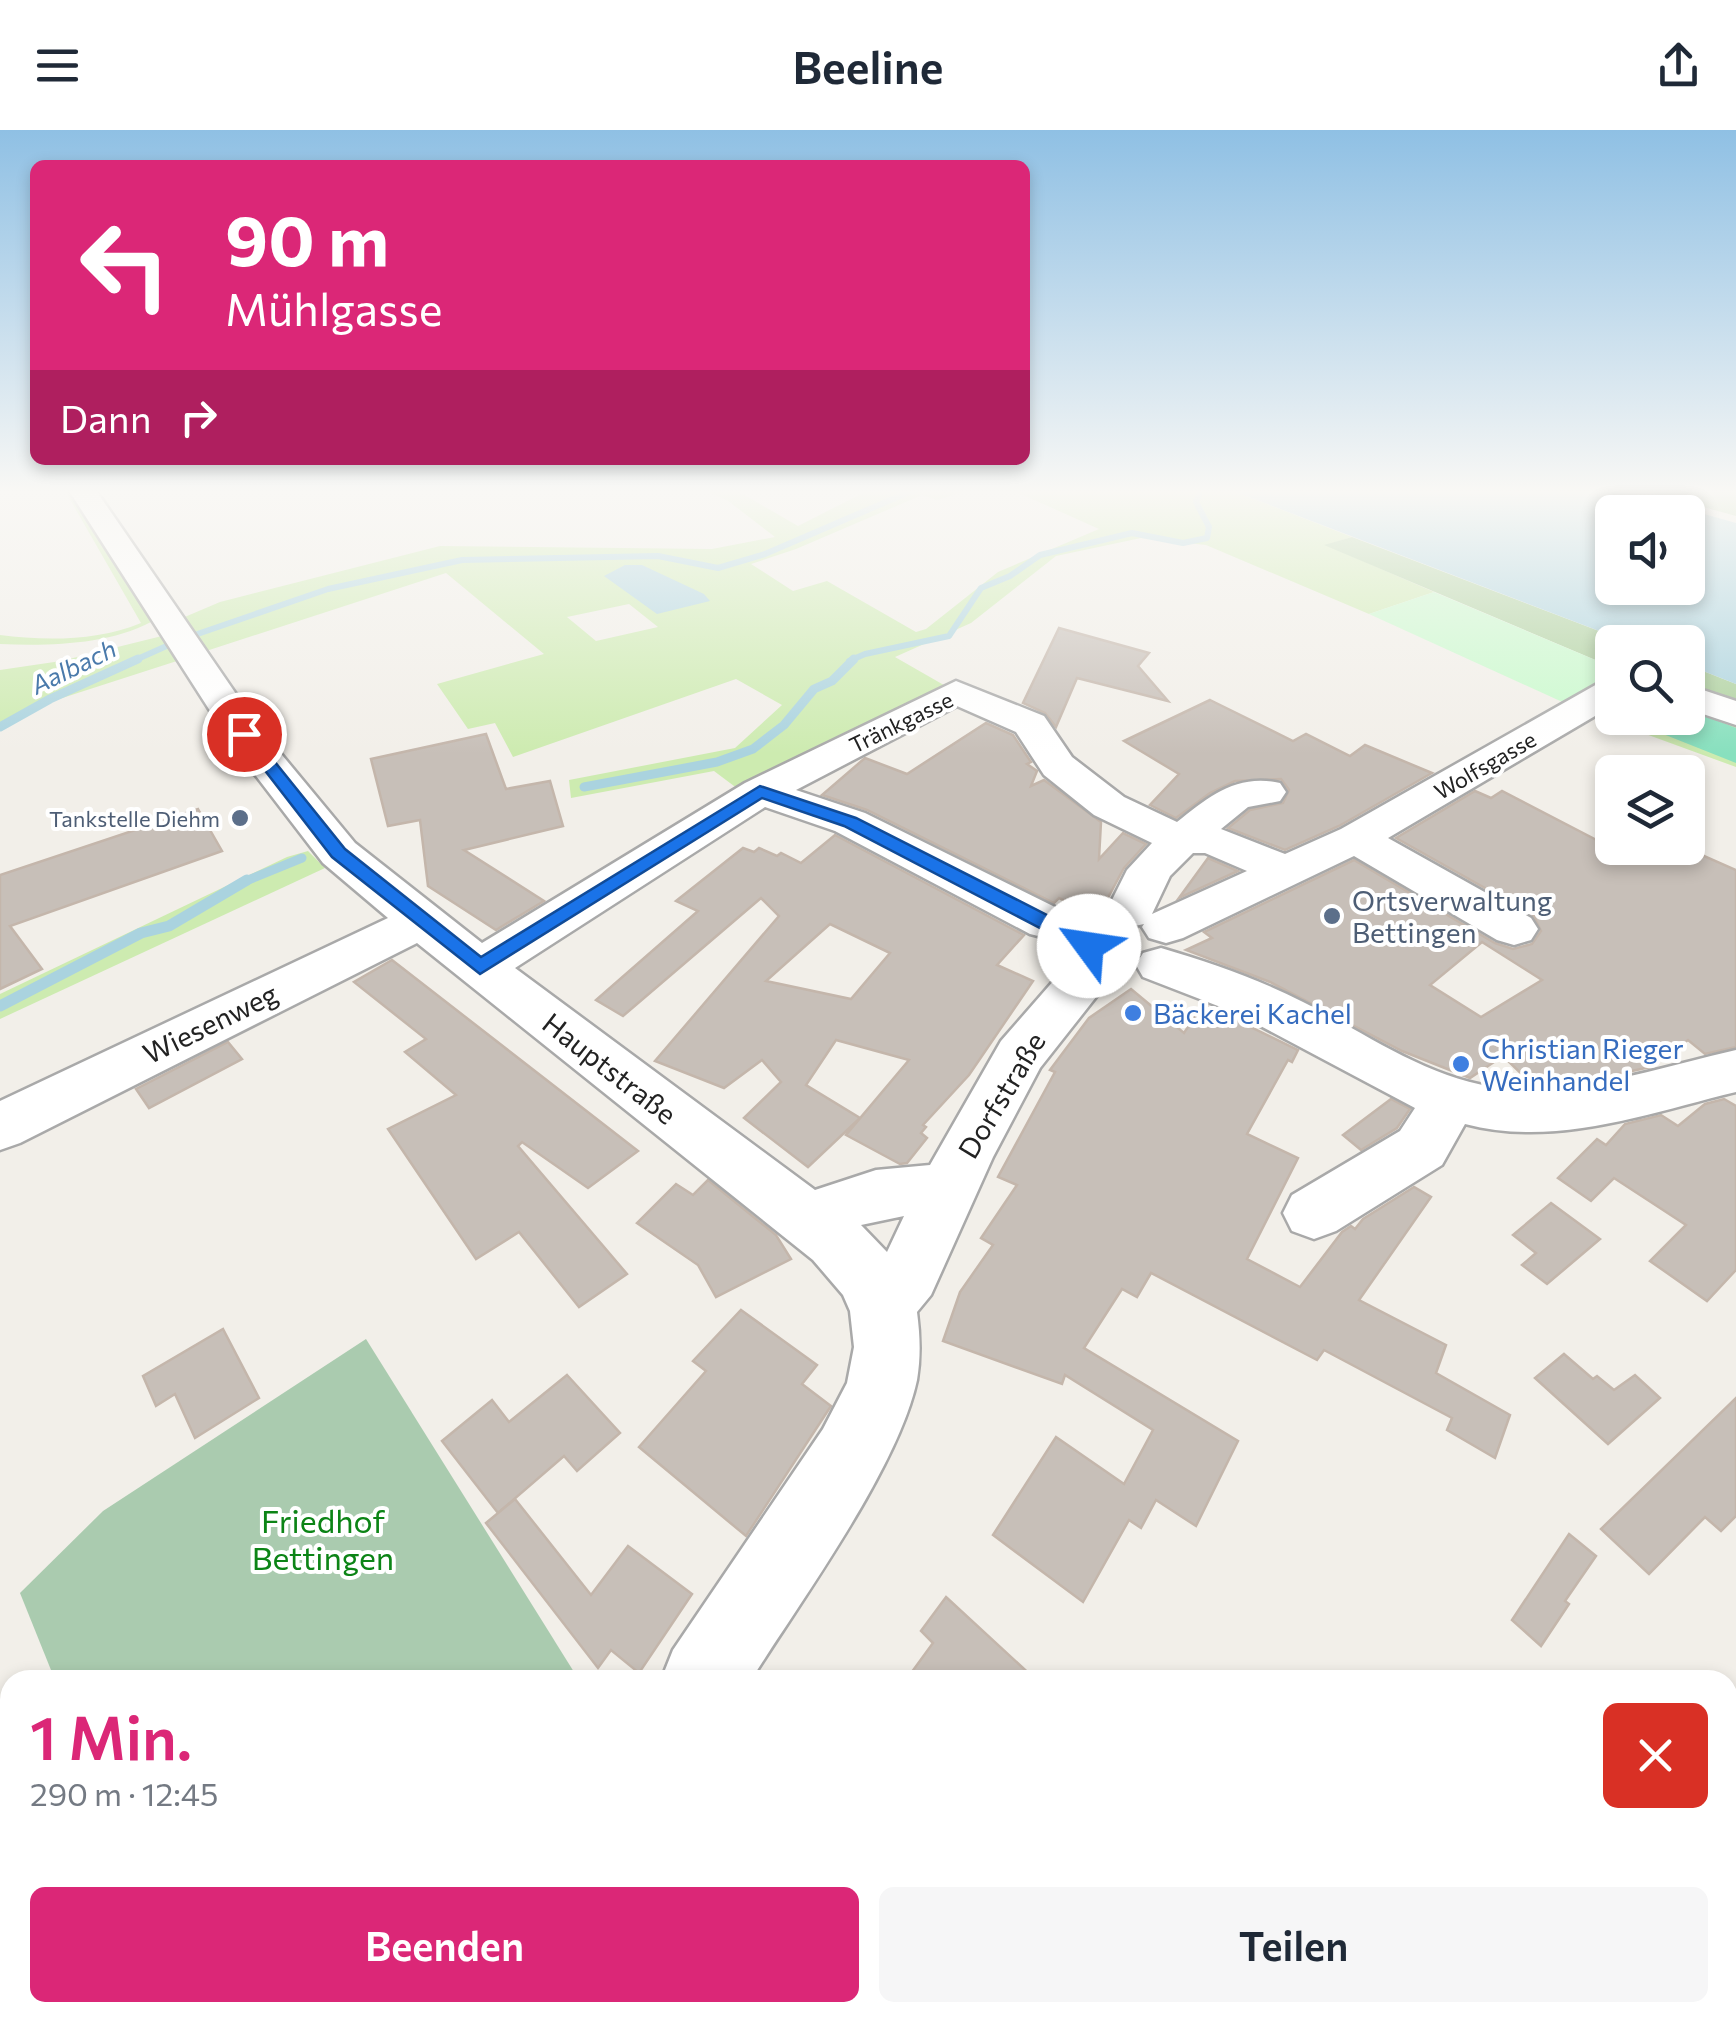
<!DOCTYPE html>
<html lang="de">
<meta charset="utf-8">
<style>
body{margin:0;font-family:Commissioner,sans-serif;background:#f6f6f7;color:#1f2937;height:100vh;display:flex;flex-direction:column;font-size:38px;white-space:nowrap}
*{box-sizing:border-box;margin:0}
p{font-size:32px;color:#747a83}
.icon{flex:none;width:55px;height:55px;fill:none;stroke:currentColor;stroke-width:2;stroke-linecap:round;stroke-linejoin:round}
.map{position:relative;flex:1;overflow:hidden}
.drawer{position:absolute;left:0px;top:1540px;width:1738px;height:352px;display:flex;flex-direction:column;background:#fff;border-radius:30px 30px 0 0;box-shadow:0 5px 15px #0003}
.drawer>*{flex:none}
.top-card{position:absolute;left:30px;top:30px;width:1000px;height:305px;border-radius:15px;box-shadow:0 5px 15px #0003;background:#db2777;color:#fff;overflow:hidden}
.fabs{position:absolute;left:1595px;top:365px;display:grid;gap:20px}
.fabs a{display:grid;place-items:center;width:110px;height:110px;border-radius:15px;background:#fff;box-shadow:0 5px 15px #0003;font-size:50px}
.pin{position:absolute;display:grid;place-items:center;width:85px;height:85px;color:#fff;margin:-42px;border:5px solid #fff;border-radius:50%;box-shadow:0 2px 10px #0007}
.me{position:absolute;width:110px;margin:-55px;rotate:301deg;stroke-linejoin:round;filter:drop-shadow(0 0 8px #0008)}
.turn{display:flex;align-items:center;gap:35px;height:210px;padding:0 30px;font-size:45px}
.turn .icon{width:130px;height:130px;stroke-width:2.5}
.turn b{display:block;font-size:70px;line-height:85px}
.then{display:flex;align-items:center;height:95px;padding:0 30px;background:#0003;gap:20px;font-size:38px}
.round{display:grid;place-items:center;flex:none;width:105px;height:105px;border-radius:15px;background:#f6f6f7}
.head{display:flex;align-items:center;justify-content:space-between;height:170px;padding:0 30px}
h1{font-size:60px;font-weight:600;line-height:75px;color:#db2777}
.action{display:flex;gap:20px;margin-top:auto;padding:20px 30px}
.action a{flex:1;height:115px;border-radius:15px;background:#db2777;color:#fff;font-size:40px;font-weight:600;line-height:115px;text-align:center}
.action a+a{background:#f6f6f7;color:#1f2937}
header{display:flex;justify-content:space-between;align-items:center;height:130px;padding:0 30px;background:#fff;font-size:45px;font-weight:600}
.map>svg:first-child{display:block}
.grass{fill:#cdebb0;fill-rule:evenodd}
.forest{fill:#add19e}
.cemetery{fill:#aacbaf}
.park{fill:#c8facc}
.pitch{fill:#88e0be}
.water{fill:#aad3df;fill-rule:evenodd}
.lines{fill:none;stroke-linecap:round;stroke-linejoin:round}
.stream-far2{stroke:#aad3df;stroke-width:6}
.stream-far1{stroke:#aad3df;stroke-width:9}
.stream{stroke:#aad3df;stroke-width:11}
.building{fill:#c7bfb8;stroke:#c4b6ab;stroke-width:2.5;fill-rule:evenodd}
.minor-casing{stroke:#a9a9a9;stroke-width:5}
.minor{fill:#fff;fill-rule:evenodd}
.route{fill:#1a73e8;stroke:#114b97;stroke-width:2.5}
.service-dot{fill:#5c6f8a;stroke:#fff;stroke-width:4}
.shop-dot{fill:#3f7fe0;stroke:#fff;stroke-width:4}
.labels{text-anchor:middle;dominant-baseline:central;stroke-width:8;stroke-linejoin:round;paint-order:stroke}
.far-street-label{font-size:22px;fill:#222;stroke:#fff}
.far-service-label{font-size:22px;fill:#4e5e75;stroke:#fff;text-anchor:end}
.far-water-label{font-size:25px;font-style:italic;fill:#4a7aab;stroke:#fff}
.service-label{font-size:28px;fill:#4e5e75;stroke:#fff;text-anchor:start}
.shop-label{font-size:28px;fill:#366cbe;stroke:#fff;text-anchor:start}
.street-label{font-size:28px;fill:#222;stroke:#fff}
.near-park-label{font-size:32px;fill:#0c8416;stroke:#fff}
</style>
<header><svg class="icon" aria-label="menu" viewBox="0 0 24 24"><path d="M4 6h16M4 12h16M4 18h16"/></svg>Beeline<svg class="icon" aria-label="share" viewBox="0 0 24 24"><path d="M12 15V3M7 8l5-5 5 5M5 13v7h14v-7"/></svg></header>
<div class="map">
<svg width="1736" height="1891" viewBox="0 0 1736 1891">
<rect width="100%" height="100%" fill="#f2efe9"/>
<g class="grass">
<path d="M64 359H71L151 492C107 515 49 516 0 514V505C45 511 98 511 141 493Z"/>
<path d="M700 359H734L798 396 867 361 973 359 937 370 922 365 796 419 751 434 793 461 827 451 916 502 926 499 998 442 1099 399 1010 359H1228L1352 407 1326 415 1434 462 1369 484 1206 415 1141 408 1056 426 971 493 895 527 956 562 750 668 714 641 571 668 569 650 735 618 782 575 736 549 513 627 495 593 468 599 437 554 544 524 446 443 200 523 180 489 220 472 440 416 712 419 775 407 727 370ZM629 474 658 497 596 511 567 487Z"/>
<polygon points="166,505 180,530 56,570 0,600 0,540 61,531"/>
<polygon points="1612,561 1612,588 1688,588 1688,566 1736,584 1736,637 1580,580"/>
<polygon points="308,721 325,738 0,889 0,864 287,727"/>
</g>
<g class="forest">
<polygon points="1638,359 1736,359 1736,386"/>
<polygon points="1352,407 1628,512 1612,512 1612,537 1324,415"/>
<polygon points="1688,535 1736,554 1736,584 1688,566"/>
</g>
<g class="cemetery">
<polygon points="366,1209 579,1550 55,1550 20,1463 103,1381"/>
<polygon points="191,1883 319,1883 311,1891 195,1891"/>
</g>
<polygon class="park" points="1434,462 1612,537 1612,561 1580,580 1369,484"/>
<polygon class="pitch" points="1688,579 1736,598 1736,633 1643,596 1655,588 1688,588"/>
<g class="water">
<path d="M1228 359H1616L1736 393V554L1688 535V512H1628ZM1612 382H1688V458H1612Z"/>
<polygon points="625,435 642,435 704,464 710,471 657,484 604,446"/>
</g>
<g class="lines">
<g class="stream-far2">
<polyline points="133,531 180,510 328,459 462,430 658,426 718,438 765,424 916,359"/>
<polyline points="849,531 865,524 949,506 981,458 1010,446 1040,425 1132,403 1183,413 1207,408 1209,397 1196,372 1199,364"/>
</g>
<g class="stream-far1">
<polyline points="0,597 50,569 138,529"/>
<polyline points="584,657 717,632 753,619 784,595 814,559 832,551 854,529"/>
<polyline points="241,753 302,728"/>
</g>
<polyline class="stream" points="0,876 141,803 169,796 247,750"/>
</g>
<g class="building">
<polygon points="1059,498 1149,523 1138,536 1168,571 1077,548 1056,597 1045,583 1023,573"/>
<polygon points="1210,570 1293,611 1306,604 1350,626 1365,615 1432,643 1339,696 1285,720 1228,698 1250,680 1283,673 1289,660 1281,649 1235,651 1210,663 1176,688 1150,675 1179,644 1124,611"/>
<polygon points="986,593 1013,605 1031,632 1027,634 1037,641 1031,656 1044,650 1101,692 1099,729 1123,703 1146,714 1124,738 1098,786 1059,768 1054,773 867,680 822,665 865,628 907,644"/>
<polygon points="486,604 506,659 550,651 563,696 464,720 544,771 496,800 428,756 420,690 388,696 371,629"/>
<path d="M1475 661 1491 668 1502 661 1612 718H1686L1736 740V917L1705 924 1688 910 1650 937 1591 950 1533 955 1503 926 1470 948 1402 921 1270 852 1186 820 1212 808 1204 802 1354 730 1495 813 1513 819 1532 814 1541 801 1533 785 1396 708ZM1482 812 1542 850 1481 887 1430 855Z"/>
<polygon points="198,679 222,721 10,796 42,839 0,859 0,745"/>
<path d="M835 705 1024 805 997 835 1033 851 969 945 923 995 926 997 921 1003 927 1008 907 1033 900 1034 846 1005 909 930 836 910 806 955 860 988 808 1037 744 988 781 952 762 930 724 958 655 931 779 786 761 768 623 886 596 870 698 781 676 771 743 718 754 722 759 718 777 726 781 723 801 733ZM830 794 890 823 851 869 766 851Z"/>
<polygon points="1208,728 1238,741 1179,768"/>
<polygon points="392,830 638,1021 588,1058 522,1012 518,1016 627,1144 579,1177 519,1102 476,1129 388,999 456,965 405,922 426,909 354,852"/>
<polygon points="1131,859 1184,903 1203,874 1298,920 1292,932 1288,930 1247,1004 1298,1028 1247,1129 1300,1157 1342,1102 1351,1096 1355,1099 1363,1089 1414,1057 1431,1067 1359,1170 1446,1215 1436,1243 1510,1285 1495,1328 1447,1300 1452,1288 1324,1220 1317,1230 1151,1143 1137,1167 1122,1159 1084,1218 1238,1311 1196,1396 1156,1370 1141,1398 1129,1390 1083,1472 993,1405 1056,1307 1124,1354 1153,1300 1065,1245 1062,1254 943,1211 960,1162 993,1115 981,1108 1017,1055 998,1047 1055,942 1050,940 1089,888"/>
<polygon points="228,912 242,929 149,978 136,959"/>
<polygon points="1391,969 1410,979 1397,998 1361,1020 1343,1005"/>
<polygon points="1724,969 1736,976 1736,1140 1707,1171 1650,1131 1686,1095 1614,1048 1591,1071 1558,1048 1597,1009 1606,1015 1625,994 1661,985 1678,996 1705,974"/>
<polygon points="708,1050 776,1105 791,1129 716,1167 698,1135 637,1093 676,1054 693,1065"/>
<polygon points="1551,1073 1600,1109 1547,1154 1522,1135 1536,1123 1513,1105"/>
<polygon points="741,1180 817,1235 802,1254 831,1276 746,1406 639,1317 706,1241 693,1231"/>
<polygon points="223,1199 259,1268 195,1308 175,1264 156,1276 143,1246"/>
<polygon points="1564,1224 1593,1249 1597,1246 1614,1260 1635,1245 1660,1268 1608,1314 1535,1248"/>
<polygon points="567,1245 620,1303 577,1341 564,1326 498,1383 442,1311 492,1270 509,1292"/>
<polygon points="1736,1268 1736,1386 1721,1401 1705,1387 1649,1444 1601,1399"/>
<polygon points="515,1369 591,1465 628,1416 692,1464 639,1543 611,1520 598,1538 486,1393"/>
<polygon points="1569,1404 1596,1426 1565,1471 1569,1474 1541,1516 1512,1490"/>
<polygon points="946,1467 1036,1550 906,1550 933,1513 921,1501"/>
</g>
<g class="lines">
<defs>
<g id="minor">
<path d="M68 359H95L258 596 355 713 482 813 745 653 956 551 1044 586 1072 627 1124 667 1177 692C1208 667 1237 643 1280 653L1286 662 1280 671 1248 677 1221 699 1285 724 1341 699 1599 553 1612 550V576L1388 708 1531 788 1538 799 1531 810 1514 815 1497 810 1354 726 1183 808 1166 813 1149 808 1142 797 1144 794 1130 797 1113 793 1106 782 1127 740 1152 713 1094 685 1044 645 1016 602 957 576 796 660 865 683 1061 780 1104 791 1111 802 1104 813 1119 817 1126 829 1040 938 993 1027 931 1165 917 1182C920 1205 921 1226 917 1250 898 1339 801 1470 751 1550H661L673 1520 823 1299 847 1253 854 1217 850 1181 843 1165 813 1130 417 813 20 1013 0 1020V971L388 788 323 733 230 612ZM765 677 835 701 1030 804 1083 817 1001 911 930 1035 876 1040 815 1060 515 838ZM1193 723H1205L1247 741 1152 784 1170 746ZM904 1086 887 1122 861 1095Z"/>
<polygon points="1688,555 1736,571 1736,595 1688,579"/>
<path d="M1161 818C1209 832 1258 849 1303 872 1368 904 1430 951 1504 958 1582 965 1661 937 1736 920V962C1648 983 1556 1018 1465 994L1442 1035 1336 1101 1314 1109 1292 1101 1283 1083 1292 1065 1400 1001 1415 978 1236 883 1143 847 1136 835 1143 823Z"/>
<polygon points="0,1713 10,1717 10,1843 0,1838"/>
<polygon points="10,1843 10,1882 86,1882 89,1891 0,1891 0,1849"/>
<polygon points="432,1882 532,1882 529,1891 428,1891"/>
</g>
</defs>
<use href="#minor" class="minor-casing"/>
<use href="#minor" class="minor"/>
</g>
<linearGradient id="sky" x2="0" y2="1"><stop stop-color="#8fc0e4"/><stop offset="0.58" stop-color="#f9f8f5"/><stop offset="1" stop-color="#f9f8f5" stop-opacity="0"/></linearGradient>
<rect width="1736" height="624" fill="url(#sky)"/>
<polygon class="route" points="239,601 250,601 345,719 481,827 760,656 856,688 1053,788 1094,798 1099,816 1089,823 1082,821 1078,807 1040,798 844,696 762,668 480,844 332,727 239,607"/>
<g class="service-dot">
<circle cx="240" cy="688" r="10"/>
<circle cx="1332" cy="786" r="10"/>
</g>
<g class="shop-dot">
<circle cx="1133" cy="883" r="10"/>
<circle cx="1461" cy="934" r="10"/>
</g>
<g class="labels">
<g class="far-street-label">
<text transform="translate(901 592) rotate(-26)">Tränkgasse</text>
<text transform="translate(1485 635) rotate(-30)">Wolfsgasse</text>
</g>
<g class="far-service-label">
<text x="220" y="688">Tankstelle Diehm</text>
</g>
<g class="far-water-label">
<text transform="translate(73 536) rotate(-26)">Aalbach</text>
</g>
<g class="service-label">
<text x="1352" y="770">Ortsverwaltung<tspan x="1352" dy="32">Bettingen</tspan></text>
</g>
<g class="shop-label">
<text x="1153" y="883">Bäckerei Kachel</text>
<text x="1481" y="918">Christian Rieger<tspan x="1481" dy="32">Weinhandel</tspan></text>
</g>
<g class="street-label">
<text transform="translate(210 893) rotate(-26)">Wiesenweg</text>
<text transform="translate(610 938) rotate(38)">Hauptstraße</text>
<text transform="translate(1001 965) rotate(-59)">Dorfstraße</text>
</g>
<g class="near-park-label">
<text x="323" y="1390">Friedhof<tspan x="323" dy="37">Bettingen</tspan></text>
</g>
</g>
</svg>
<div class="fabs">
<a><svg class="icon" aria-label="sound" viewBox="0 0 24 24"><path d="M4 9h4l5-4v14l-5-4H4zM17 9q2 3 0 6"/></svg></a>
<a><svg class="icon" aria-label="search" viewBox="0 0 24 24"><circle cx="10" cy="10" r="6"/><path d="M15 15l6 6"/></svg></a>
<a><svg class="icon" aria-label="layers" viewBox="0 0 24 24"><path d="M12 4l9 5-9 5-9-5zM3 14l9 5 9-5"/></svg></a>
</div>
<div class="pin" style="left:244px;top:604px;background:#d93025"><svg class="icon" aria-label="arrive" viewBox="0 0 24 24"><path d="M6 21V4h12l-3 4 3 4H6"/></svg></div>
<svg class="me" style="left:1089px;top:816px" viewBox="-20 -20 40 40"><circle r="19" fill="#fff"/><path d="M0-13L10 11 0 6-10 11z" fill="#1a73e8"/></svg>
<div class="top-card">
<div class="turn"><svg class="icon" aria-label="left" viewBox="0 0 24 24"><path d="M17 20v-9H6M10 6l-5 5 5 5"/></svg><div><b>90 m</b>Mühlgasse</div></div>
<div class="then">Dann<svg class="icon" aria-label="right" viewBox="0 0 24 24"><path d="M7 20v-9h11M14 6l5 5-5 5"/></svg></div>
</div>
<section class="drawer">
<div class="head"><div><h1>1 Min.</h1><p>290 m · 12:45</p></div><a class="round" style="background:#d93025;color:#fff"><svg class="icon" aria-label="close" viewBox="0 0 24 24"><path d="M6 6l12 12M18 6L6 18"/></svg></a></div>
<div class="action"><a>Beenden</a><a>Teilen</a></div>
</section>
</div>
